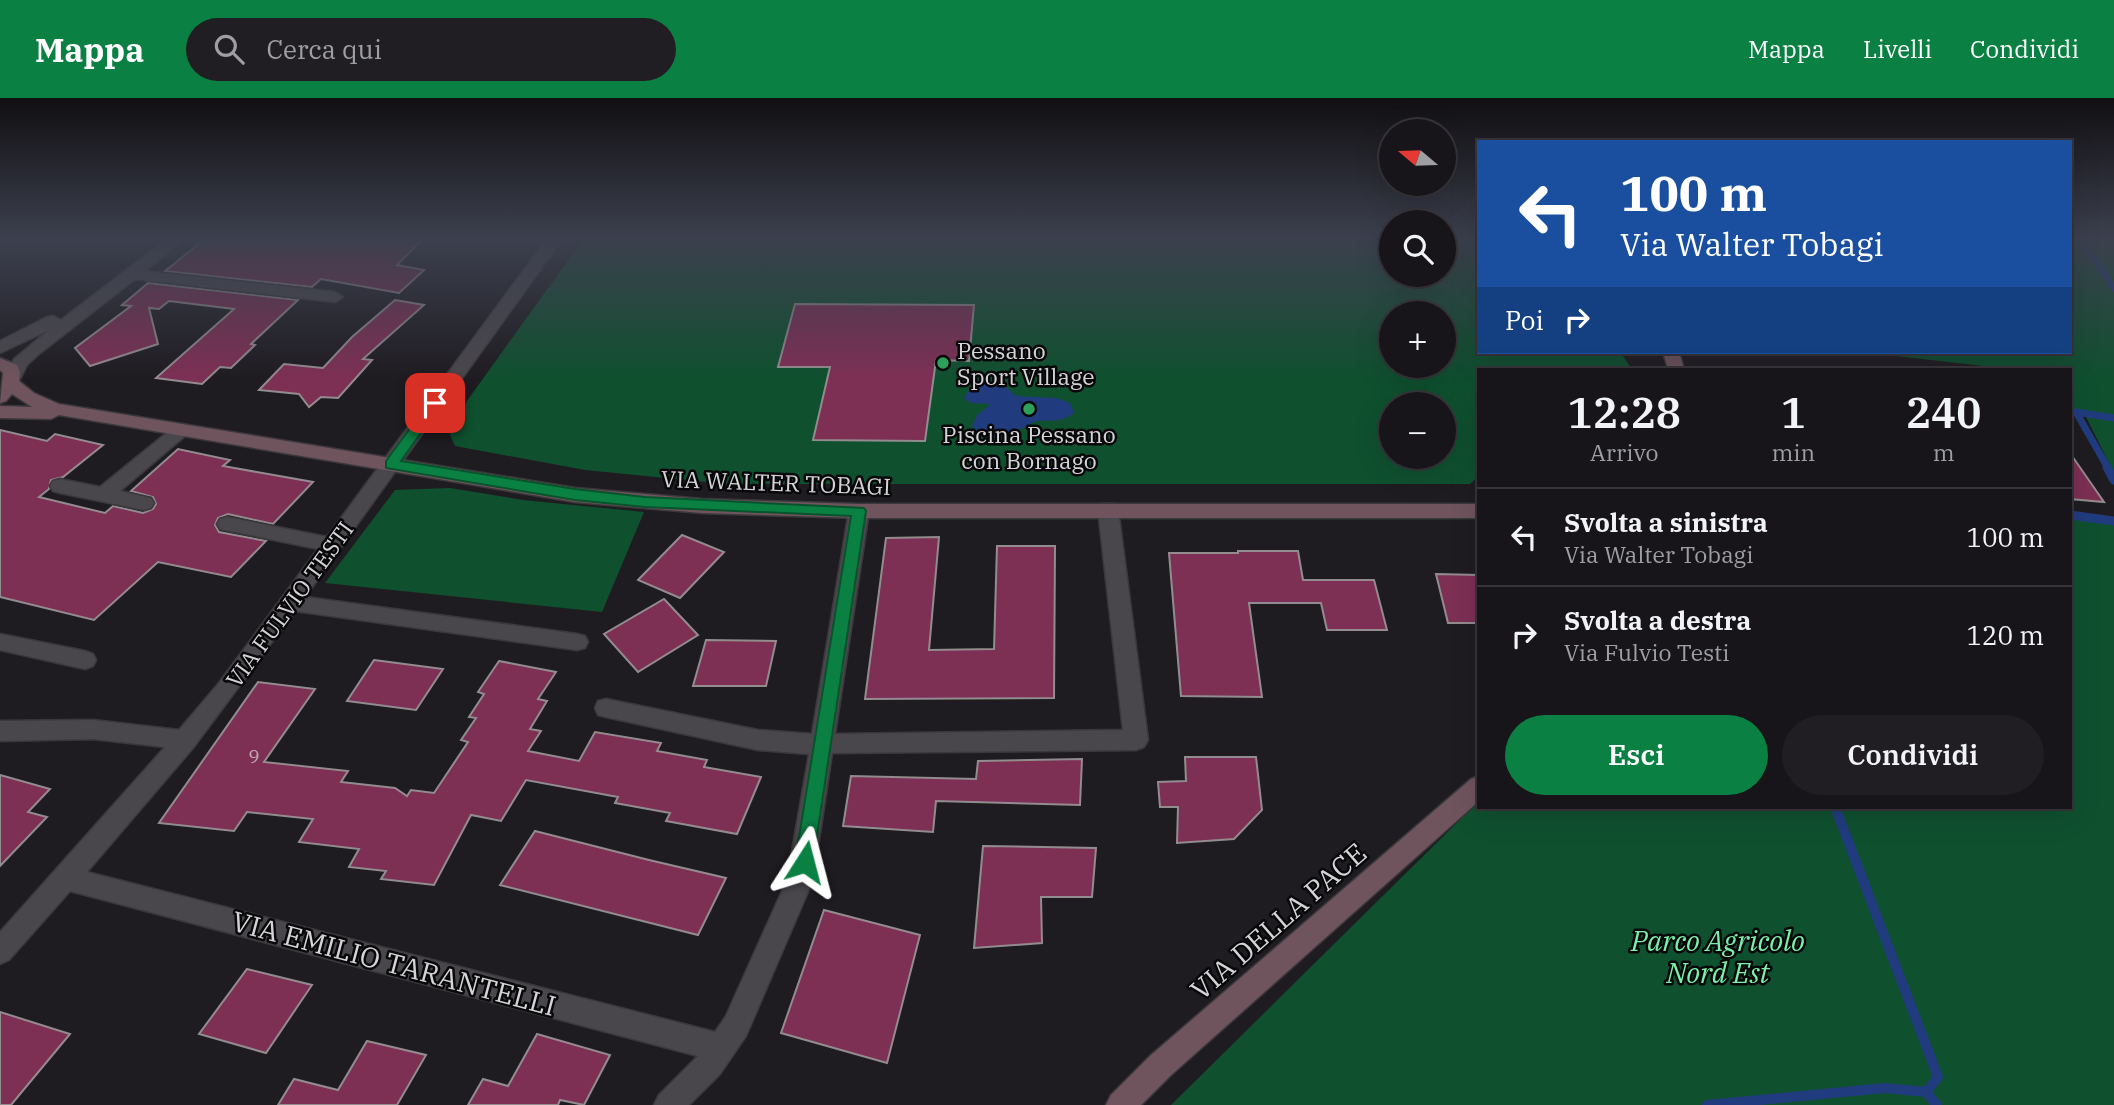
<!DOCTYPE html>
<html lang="it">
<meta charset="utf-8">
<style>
body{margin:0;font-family:"IBM Plex Serif",serif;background:#201e22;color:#f1f3f6;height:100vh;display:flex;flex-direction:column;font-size:26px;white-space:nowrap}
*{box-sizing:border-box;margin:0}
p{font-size:23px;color:#9e9fa2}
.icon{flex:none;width:38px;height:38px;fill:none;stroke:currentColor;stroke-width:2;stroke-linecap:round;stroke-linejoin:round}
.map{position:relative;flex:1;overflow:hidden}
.drawer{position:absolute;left:1477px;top:270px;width:595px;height:441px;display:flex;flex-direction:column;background:#171519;border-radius:0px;box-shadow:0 7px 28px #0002,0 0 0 2px #363438}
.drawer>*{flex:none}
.top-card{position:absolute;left:1477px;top:42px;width:595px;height:214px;border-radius:0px;box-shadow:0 7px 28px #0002,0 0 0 2px #363438;background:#1a4fa0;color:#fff;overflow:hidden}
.needle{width:46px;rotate:289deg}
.controls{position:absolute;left:1379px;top:21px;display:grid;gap:14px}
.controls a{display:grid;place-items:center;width:77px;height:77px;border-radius:50%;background:#171519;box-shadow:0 7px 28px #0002,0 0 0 2px #363438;font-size:35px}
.pin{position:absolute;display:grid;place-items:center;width:60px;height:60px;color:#fff;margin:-30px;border-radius:14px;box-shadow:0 4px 10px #0006}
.me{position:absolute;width:77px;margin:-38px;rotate:9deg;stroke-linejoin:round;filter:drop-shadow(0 0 5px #0008)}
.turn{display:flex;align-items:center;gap:24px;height:147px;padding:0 28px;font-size:32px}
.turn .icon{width:91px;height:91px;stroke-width:2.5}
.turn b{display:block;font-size:49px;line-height:60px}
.then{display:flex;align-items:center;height:66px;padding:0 28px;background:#0003;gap:14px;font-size:26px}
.eta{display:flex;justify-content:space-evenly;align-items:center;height:119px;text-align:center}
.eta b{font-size:42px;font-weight:600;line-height:49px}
.action{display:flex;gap:14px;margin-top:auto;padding:14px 28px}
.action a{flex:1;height:80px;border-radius:42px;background:#0b8043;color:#fff;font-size:28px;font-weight:600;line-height:80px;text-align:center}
.action a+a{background:#201e22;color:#f1f3f6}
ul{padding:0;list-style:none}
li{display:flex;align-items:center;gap:21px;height:98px;padding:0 28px;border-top:2px solid #363438}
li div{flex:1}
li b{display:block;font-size:26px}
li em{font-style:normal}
header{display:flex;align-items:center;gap:42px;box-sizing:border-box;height:98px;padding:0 35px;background:#0b8043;color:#fff}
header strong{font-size:33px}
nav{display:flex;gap:38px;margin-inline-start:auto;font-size:24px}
.search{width:490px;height:63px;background:#201e22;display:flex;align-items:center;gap:18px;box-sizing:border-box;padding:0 24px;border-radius:38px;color:#9e9fa2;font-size:26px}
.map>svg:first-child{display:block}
.green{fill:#0f502f;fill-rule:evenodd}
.water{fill:#213c7e}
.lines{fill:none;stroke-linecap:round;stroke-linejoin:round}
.stream-far2{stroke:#213c7e;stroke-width:7}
.stream-far1{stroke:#213c7e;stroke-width:9}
.stream{stroke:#213c7e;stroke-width:10}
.building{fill:#7d2f54;stroke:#938c8f;stroke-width:2}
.street-casing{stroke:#3a383b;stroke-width:3}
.secondary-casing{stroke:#3a383b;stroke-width:3}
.street{fill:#4a474c;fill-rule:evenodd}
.secondary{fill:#6f545d;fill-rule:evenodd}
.route{fill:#0b8043;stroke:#07532c;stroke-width:2}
.leisure-dot{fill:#2e9e5b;stroke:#080709;stroke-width:2.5}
.labels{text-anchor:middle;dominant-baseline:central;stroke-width:5;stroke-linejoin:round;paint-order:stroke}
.number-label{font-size:19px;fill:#beaab6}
.poi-label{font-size:23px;fill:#d4d3d6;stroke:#080709;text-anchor:start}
.street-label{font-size:23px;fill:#d4d3d6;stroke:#080709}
.near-street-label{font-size:28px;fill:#d4d3d6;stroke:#080709}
.near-park-label{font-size:28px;font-style:italic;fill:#7af0aa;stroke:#080709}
</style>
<header>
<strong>Mappa</strong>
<div class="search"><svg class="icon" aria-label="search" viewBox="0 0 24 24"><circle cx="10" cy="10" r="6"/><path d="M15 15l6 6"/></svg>Cerca qui</div>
<nav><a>Mappa</a><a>Livelli</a><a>Condividi</a></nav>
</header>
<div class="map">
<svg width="2114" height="1007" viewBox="0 0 2114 1007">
<rect width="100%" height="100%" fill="#1f1c21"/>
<g class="green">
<path d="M584 140H1391V177H1444V140H1479V254H1620L1632 271H1479V332L1476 351 1479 378 1470 386H726L585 372 455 348 450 337 454 321ZM1391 215H1444V268H1391ZM1391 306H1444V359H1391Z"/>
<polygon points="2070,140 2114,140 2114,375 2084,315 2070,313 2070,271 2010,271 1861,254 2070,254"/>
<polygon points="450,390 523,402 644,414 602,514 325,485 395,392"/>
<polygon points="2070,417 2114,423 2114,1007 1171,1007 1479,703 1479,709 2070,709"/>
</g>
<path class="water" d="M991 283 1005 288 1016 298 1056 300 1070 305 1074 315C1055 329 1045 318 1032 325 1011 336 990 350 972 328L977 317 991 306 971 305 964 300 971 289Z"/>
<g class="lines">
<g class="stream-far2">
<polyline points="2080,140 2114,190"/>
<polyline points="2108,370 2076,314 2114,320"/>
</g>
<g class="stream-far1">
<polyline points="2107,369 2114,382"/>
<polyline points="2070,417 2114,423"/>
</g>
<g class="stream">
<polyline points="1926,994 1937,1007"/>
<polyline points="1707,1007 1885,990 1926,994 1938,979 1835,709"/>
</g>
</g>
<g class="building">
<polygon points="206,140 424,140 397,167 424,172 399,195 321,181 312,189 165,173"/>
<polygon points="148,185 298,202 251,246 255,247 231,270 220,269 202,286 156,280 234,211 169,203 159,211 149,210 158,246 90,268 75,250 131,208 122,207"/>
<polygon points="395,202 424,207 363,261 372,262 338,300 321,299 309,309 299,296 259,292 284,266 323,270 352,239"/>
<polygon points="795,206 974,207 969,263 936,262 925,343 813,342 830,269 778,269"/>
<polygon points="0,332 47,343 55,336 103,347 63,379 51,382 49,391 39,399 105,415 113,408 143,415 153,411 156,406 153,399 131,393 178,351 230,362 223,368 313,384 273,426 228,416 218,420 215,427 219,434 266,443 231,479 158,464 94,522 0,499"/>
<polygon points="2070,355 2104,404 2070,401"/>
<polygon points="682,437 724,454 680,500 638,482"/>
<polygon points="939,439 929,552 994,551 997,448 1055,448 1054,600 865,601 886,440"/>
<polygon points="1238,453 1298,453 1303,482 1374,482 1387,532 1327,532 1321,505 1249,505 1262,599 1181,598 1169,455 1238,455"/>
<polygon points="1436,476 1479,477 1479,525 1448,525"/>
<polygon points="664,501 698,537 638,574 604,536"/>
<polygon points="706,542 776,543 766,588 693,588"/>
<polygon points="374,562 443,571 416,612 347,603"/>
<polygon points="499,563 556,574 538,601 547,603 530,631 541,633 528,653 579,663 595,634 661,645 657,653 707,662 704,669 761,679 737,736 666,723 670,715 615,705 618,699 526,682 501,723 471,717 434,787 381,781 386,773 349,769 359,751 299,744 313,721 247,714 234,733 159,725 258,584 315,591 264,664 348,673 341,684 395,690 407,698 411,692 434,695 468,644 461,642 476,620 469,619 484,596 478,594"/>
<polygon points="1185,659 1256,659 1262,712 1234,741 1177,745 1178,709 1160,709 1158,684 1186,683"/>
<polygon points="1082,661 1080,707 936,703 933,734 843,728 851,678 976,681 978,663"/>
<polygon points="0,677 50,691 28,714 47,719 0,768"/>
<polygon points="535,733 649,762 726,780 698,837 500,787"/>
<polygon points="983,748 1096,750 1092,799 1041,799 1042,845 974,850"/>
<polygon points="824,812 920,837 887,965 781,935"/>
<polygon points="247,871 312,887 266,955 199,936"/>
<polygon points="0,914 70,936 11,1007 0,1007"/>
<polygon points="537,936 610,957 584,1007 560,1002 558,1007 468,1007 483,981 508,988"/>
<polygon points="367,943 426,957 397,1007 278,1007 294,981 338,992"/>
</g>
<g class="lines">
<defs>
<g id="street">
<polygon points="168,140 186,140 145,173 335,194 343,199 335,204 135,181 39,256 27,267 19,283 7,283 4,279 14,261 49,232 0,255 0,243 47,219 53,218 61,222"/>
<polygon points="521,140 563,140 305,499 577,536 585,538 588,544 585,550 577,552 295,513 193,650 87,774 715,934 726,918 787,782 809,656 758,652 606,619 598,617 595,610 598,603 606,601 758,632 812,636 849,413 852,408 866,408 869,413 835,636 1123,632 1098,411 1101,406 1115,406 1118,411 1148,642 1144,649 1136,652 832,655 813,782 746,938 720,976 689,1007 654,1007 659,997 698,958 70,793 9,862 0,866 0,834 165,649 93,641 0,643 0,623 93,622 179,632 219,585 318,451 220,431 217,426 220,421 227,419 327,439 543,146 524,143"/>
<polygon points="180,327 189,333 186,337 120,393 151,400 154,405 151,410 144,412 60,395 53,393 50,388 53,383 60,381 100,389 174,329"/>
<polygon points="0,536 85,553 93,556 96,562 93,568 85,571 0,552"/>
</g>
<g id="secondary">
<polygon points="1663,254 1679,254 1684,271 1668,271"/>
<polygon points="0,260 17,267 20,275 19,283 34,295 59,306 575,390 702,401 859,406 1479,406 1479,420 859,420 702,415 575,404 59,317 51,321 0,320 0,308 32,309 12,296 6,303 0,305 3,275 0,272"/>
<polygon points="1479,678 1479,703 1170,978 1141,1007 1106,1007 1111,997 1150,958 1471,681"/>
</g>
</defs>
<use href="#street" class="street-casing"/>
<use href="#secondary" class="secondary-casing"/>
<use href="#street" class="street"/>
<use href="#secondary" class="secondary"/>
</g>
<linearGradient id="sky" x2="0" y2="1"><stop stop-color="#110f12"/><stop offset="0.5" stop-color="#3c404e"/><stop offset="1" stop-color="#3c404e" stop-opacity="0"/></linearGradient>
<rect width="2114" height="281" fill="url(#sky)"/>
<polygon class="route" points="435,301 442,305 401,363 575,391 645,399 864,410 866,413 812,770 805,773 798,770 795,764 851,418 645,409 575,402 386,370 386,363 431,302"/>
<g class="leisure-dot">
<circle cx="943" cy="265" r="7"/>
<circle cx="1029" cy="311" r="7"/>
</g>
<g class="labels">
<g class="number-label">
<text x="254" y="658">9</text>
</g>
<g class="poi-label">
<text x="957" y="252">Pessano<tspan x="957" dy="26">Sport Village</tspan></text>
<text x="1029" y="336" text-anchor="middle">Piscina Pessano<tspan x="1029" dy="26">con Bornago</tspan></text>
</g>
<g class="street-label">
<text transform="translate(776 384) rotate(2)">VIA WALTER TOBAGI</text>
<text transform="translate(289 506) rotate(-54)">VIA FULVIO TESTI</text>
</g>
<g class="near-street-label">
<text transform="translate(1278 823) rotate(-41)">VIA DELLA PACE</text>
<text transform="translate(394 865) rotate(15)">VIA EMILIO TARANTELLI</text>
</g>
<g class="near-park-label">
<text x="1718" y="842">Parco Agricolo<tspan x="1718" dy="32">Nord Est</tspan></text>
</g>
</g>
</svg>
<div class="controls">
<a><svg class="needle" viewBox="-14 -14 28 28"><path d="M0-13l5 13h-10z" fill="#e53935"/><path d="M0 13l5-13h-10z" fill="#9e9fa2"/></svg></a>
<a><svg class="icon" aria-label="search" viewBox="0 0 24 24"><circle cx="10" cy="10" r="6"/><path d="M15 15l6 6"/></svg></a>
<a>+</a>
<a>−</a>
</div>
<div class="pin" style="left:435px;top:305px;background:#d93025"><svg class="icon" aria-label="arrive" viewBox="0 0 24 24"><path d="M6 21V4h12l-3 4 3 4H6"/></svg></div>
<svg class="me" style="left:805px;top:764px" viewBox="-20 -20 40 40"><path d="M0-17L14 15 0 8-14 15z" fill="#0b8043" stroke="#fff" stroke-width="4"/></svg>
<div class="top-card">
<div class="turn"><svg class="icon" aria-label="left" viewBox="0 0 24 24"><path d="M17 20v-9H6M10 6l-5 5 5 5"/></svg><div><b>100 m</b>Via Walter Tobagi</div></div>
<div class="then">Poi<svg class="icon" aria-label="right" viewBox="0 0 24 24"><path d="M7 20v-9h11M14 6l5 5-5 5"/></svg></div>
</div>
<section class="drawer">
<div class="eta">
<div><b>12:28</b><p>Arrivo</p></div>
<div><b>1</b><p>min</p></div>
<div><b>240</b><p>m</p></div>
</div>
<ul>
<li><svg class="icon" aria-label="left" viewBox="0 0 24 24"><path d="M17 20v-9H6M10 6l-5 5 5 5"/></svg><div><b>Svolta a sinistra</b><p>Via Walter Tobagi</p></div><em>100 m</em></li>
<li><svg class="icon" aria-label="right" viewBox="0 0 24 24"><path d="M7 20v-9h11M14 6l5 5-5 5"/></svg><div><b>Svolta a destra</b><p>Via Fulvio Testi</p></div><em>120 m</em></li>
</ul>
<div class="action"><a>Esci</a><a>Condividi</a></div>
</section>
</div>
